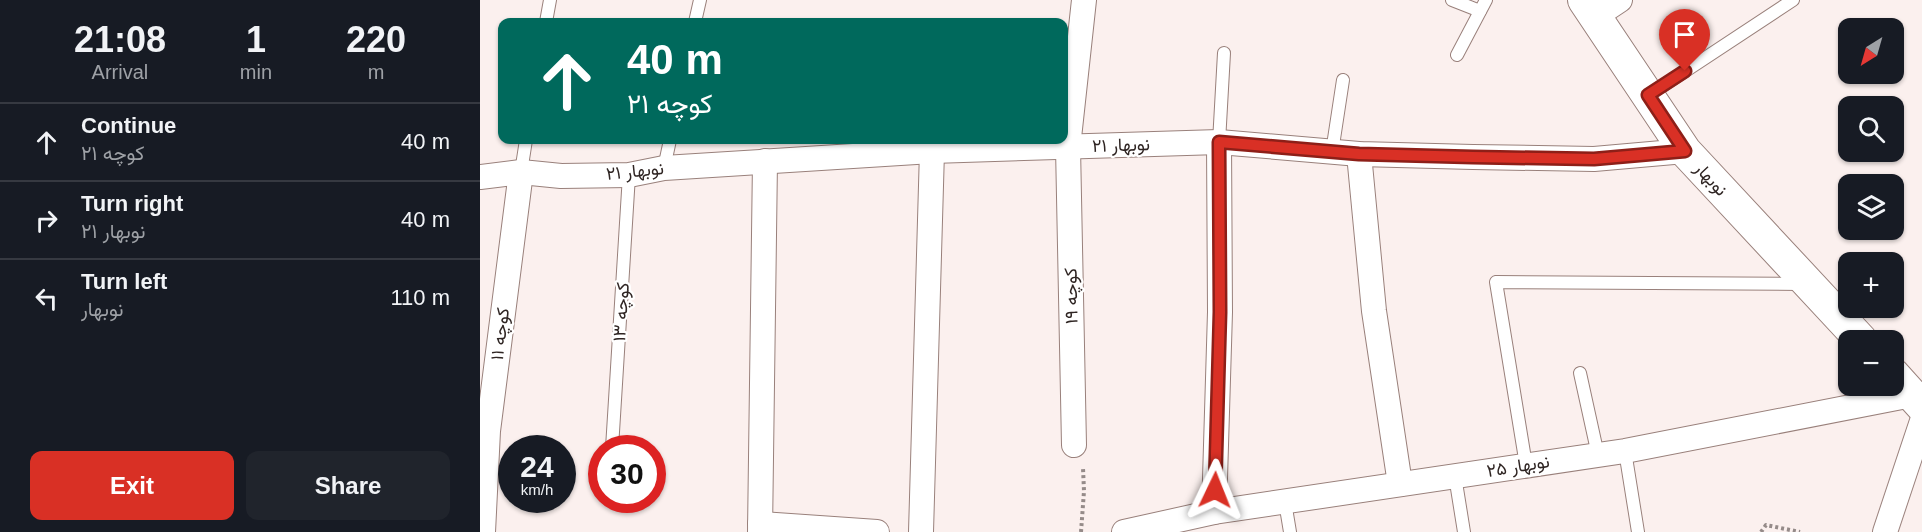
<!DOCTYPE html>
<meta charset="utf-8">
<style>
body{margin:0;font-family:Arial,Vazirmatn,sans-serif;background:#20242c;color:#f1f3f6;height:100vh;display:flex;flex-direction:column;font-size:22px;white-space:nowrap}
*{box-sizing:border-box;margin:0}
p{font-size:20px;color:#9ea1a6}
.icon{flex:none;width:33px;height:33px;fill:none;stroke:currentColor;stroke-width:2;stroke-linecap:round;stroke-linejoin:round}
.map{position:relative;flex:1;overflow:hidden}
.side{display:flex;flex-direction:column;background:#171b24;width:480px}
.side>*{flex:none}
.hud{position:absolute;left:18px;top:18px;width:570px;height:126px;border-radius:12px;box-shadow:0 2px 4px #0004;background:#00695c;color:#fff;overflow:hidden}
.needle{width:39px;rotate:217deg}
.buttons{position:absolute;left:1358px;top:18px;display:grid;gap:12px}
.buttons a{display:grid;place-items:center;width:66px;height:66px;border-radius:12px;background:#171b24;box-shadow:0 2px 4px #0004;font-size:30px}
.speed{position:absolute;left:18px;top:435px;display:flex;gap:12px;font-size:30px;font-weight:700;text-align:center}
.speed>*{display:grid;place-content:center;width:78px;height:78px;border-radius:50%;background:#171b24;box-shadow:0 2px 4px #0004;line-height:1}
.speed small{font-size:15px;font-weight:400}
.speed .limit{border:9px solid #d22;background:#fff;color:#111}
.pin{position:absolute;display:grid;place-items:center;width:51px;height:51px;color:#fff;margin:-62px -26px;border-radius:50% 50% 50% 0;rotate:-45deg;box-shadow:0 0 6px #0007}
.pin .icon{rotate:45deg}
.me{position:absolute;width:66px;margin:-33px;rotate:2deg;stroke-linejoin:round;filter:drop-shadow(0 0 4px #0008)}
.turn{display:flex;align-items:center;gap:21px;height:126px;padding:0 30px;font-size:27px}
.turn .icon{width:78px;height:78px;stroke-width:2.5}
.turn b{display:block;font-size:42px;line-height:51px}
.eta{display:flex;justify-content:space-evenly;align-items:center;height:102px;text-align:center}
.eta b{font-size:36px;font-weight:800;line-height:42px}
.button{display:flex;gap:12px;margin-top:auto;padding:12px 30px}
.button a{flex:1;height:69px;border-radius:12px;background:#d93025;color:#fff;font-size:24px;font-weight:800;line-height:69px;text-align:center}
.button a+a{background:#20242c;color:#f1f3f6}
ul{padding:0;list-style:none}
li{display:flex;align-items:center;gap:18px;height:78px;padding:0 30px;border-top:2px solid #363941}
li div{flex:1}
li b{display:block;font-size:22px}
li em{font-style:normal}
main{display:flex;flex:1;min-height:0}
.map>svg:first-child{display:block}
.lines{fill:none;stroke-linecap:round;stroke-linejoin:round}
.service-casing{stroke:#99807b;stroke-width:14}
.minor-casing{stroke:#99807b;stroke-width:26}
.tertiary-casing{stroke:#99807b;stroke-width:34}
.path{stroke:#958b89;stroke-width:4;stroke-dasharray:3 3;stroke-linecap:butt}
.service{stroke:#fff;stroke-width:12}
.minor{stroke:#fff;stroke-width:24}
.tertiary{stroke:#fff;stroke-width:32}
.route-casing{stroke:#8d1f18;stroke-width:15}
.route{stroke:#d93025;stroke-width:10}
.labels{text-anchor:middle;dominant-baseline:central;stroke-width:4.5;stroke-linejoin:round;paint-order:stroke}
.street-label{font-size:18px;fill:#2f2523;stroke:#fff}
</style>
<main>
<section class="side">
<div class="eta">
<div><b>21:08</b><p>Arrival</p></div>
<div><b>1</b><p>min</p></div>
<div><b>220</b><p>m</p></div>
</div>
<ul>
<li><svg class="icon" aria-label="ahead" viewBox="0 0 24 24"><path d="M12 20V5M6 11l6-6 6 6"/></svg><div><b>Continue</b><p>کوچه ۲۱</p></div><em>40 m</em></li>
<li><svg class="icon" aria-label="right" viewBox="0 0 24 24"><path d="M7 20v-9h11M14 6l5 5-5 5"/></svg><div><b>Turn right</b><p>نوبهار ۲۱</p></div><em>40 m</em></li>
<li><svg class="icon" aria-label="left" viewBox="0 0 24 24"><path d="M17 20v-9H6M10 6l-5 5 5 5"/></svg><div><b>Turn left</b><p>نوبهار</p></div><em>110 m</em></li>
</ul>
<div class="button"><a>Exit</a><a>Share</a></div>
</section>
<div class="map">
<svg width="1442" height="532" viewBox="0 0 1442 532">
<rect width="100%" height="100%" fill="#fbf0ee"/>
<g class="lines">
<defs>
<g id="service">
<polyline points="972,0 1000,11"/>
<polyline points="66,22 70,0"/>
<polyline points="215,22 220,0"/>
<polyline points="977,55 1006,0"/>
<polyline points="1169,95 1313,0"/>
<polyline points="739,142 744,53"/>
<polyline points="852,152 863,80"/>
<polyline points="184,168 190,140"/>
<polyline points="41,172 46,140"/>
<polyline points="1100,373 1118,455"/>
<polyline points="132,448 149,175"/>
<polyline points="1145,451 1158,532"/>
<polyline points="1046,465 1016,282 1322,284"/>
<polyline points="975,476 984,532"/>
<polyline points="805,502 810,532"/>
</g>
<g id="minor">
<polyline points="1116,16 1140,0"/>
<polyline points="879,154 894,311 920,484"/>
<polyline points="0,177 41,172 81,176 149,175 184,168 452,151 739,142 879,154 993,157 1114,159 1205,151"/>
<polyline points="594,445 588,147 604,0"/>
<polyline points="734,512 740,312 739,142"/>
<polyline points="280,524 397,532"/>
<polyline points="3,532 8,431 41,172"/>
<polyline points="280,532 285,161"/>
<polyline points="441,532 452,151"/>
<polyline points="644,532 734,512 1145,451 1432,395"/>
<polyline points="1405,532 1442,421"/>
</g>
<g id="tertiary">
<polyline points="1104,0 1205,151 1381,340"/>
<polyline points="1413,374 1442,406"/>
</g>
</defs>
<use href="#service" class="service-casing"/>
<use href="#minor" class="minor-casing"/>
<use href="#tertiary" class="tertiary-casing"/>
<g class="path">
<polyline points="601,532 604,491 603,468"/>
<polyline points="1281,532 1286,525 1320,532"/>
</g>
<use href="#service" class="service"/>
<use href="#minor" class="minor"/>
<use href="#tertiary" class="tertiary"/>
</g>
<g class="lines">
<defs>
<polyline id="route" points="735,490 740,312 739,142 879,154 993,157 1114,159 1205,151 1168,95 1205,71"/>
</defs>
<use href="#route" class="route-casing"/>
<use href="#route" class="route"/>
</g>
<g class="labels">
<g class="street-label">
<text transform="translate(641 145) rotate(-2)">نوبهار ۲۱</text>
<text transform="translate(155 171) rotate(-6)">نوبهار ۲۱</text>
<text transform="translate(1231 179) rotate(47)">نوبهار</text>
<text transform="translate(591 296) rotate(-91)">کوچه ۱۹</text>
<text transform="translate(141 312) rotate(-86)">کوچه ۱۳</text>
<text transform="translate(20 334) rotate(-83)">کوچه ۱۱</text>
<text transform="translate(1038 466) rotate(-9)">نوبهار ۲۵</text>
</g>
</g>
</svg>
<div class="buttons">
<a><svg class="needle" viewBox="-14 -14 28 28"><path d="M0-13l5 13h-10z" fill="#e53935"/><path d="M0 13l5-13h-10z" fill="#9ea1a6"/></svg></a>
<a><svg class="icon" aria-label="search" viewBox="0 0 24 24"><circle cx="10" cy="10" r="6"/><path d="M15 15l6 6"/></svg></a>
<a><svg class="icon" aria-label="layers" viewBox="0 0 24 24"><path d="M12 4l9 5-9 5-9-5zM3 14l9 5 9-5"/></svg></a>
<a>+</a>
<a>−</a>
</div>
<div class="speed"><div>24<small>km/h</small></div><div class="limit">30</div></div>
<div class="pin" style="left:1205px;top:71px;background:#d93025"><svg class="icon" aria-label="arrive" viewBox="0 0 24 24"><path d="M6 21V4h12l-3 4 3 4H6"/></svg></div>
<svg class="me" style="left:735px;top:490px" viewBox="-20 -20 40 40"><path d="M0-17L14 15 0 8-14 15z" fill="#d93025" stroke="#fff" stroke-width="4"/></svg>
<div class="hud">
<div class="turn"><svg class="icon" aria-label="ahead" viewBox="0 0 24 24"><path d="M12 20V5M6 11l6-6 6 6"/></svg><div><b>40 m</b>کوچه ۲۱</div></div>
</div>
</div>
</main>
